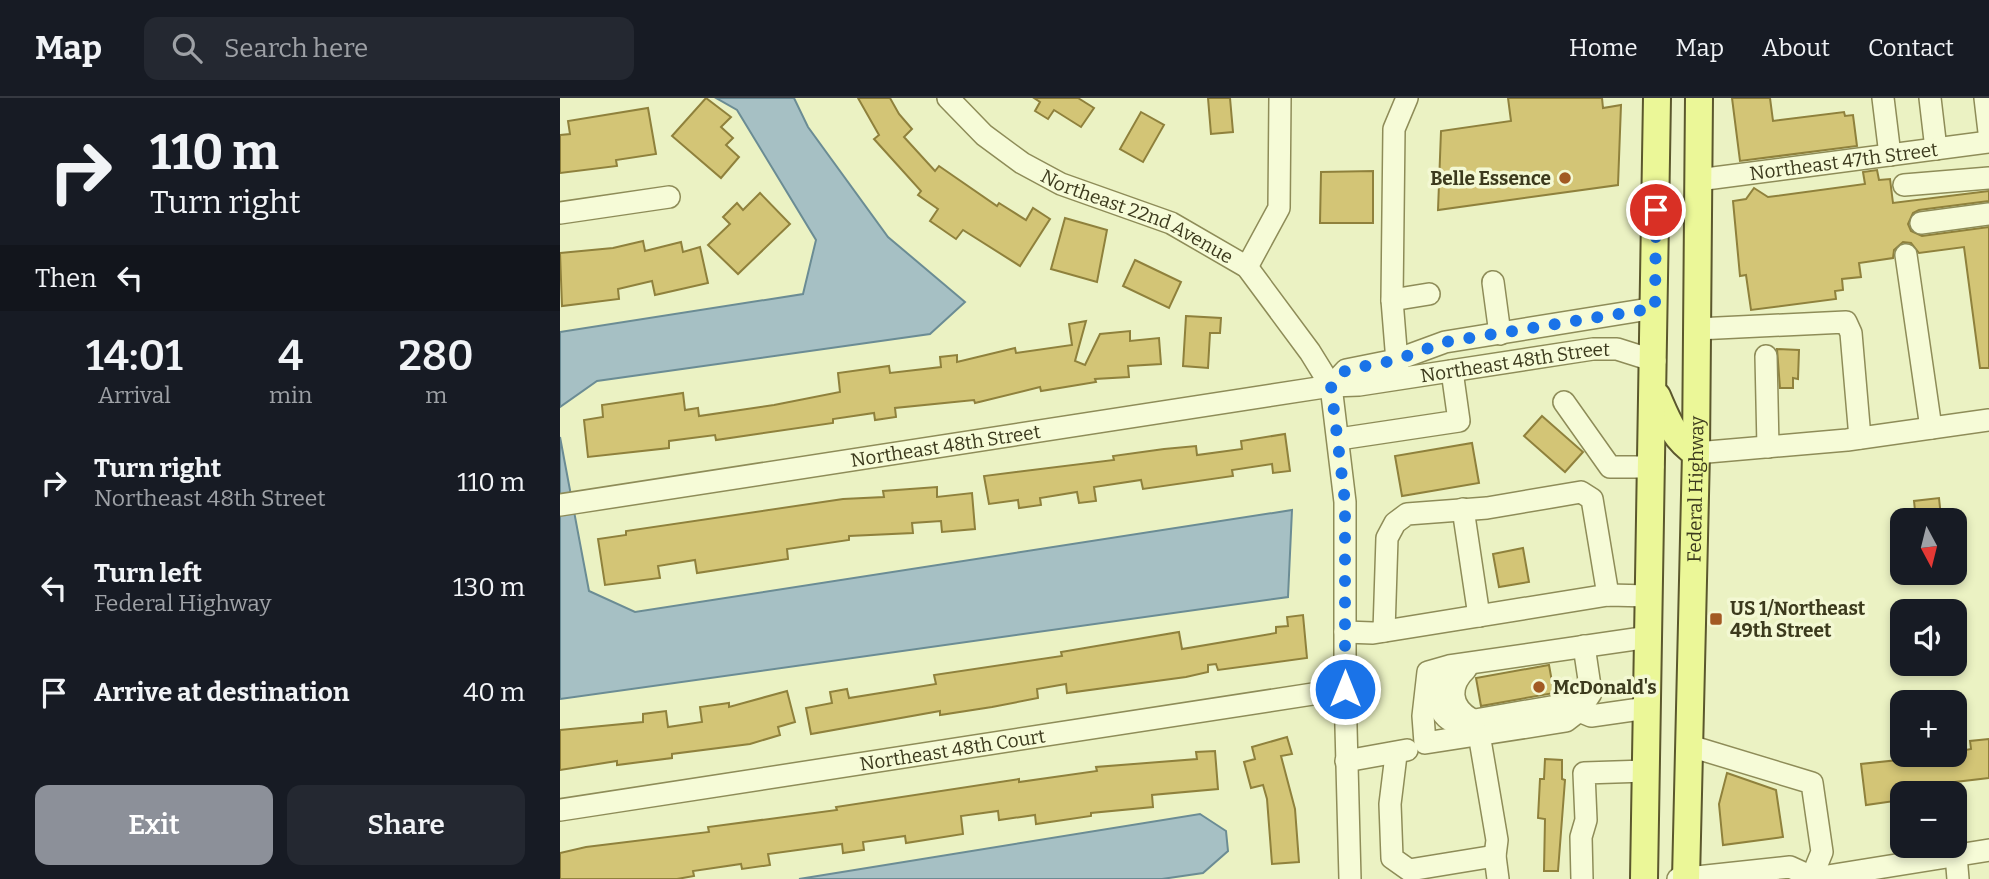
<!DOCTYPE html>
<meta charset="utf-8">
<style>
body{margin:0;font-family:Bitter,serif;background:#242831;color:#f1f3f6;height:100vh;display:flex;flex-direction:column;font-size:26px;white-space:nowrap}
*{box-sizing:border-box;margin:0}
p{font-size:23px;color:#9ea1a6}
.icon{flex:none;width:38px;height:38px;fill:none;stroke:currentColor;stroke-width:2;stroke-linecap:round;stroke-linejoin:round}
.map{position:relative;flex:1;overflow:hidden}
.sheet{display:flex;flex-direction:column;background:#171b24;width:560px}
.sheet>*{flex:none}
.banner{background:#171b24;color:#f1f3f6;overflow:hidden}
.needle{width:46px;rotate:173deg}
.tools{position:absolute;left:1330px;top:410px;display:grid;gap:14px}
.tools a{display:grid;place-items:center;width:77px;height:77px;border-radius:14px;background:#171b24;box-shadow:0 4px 10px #0003;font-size:35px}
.pin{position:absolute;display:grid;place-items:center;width:60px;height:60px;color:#fff;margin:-30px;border:4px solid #fff;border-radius:50%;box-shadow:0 2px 7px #0007}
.me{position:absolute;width:77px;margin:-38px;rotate:0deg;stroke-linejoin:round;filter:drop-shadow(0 0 5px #0008)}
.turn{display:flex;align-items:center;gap:24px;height:147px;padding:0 35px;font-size:32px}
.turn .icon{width:91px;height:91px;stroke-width:2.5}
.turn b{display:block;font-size:49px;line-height:60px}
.then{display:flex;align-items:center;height:66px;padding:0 35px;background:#0003;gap:14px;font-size:26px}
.eta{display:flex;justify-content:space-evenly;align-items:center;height:119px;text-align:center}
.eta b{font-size:42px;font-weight:600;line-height:49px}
.cta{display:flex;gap:14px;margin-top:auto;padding:14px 35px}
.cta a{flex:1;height:80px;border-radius:14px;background:#8c9099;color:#fff;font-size:28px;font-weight:600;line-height:80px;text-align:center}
.cta a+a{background:#242831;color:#f1f3f6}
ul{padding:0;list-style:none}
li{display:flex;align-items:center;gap:21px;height:105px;padding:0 35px}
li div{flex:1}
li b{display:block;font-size:26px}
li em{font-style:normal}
header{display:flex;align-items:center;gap:42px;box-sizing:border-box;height:98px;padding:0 35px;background:#171b24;border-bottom:2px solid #363941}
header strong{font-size:33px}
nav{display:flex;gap:38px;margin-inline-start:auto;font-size:24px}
.search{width:490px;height:63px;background:#242831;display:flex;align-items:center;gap:18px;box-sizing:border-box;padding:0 24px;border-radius:14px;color:#9ea1a6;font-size:26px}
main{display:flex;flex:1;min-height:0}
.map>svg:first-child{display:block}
.water{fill:#a6c0c4;stroke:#6b8c94;stroke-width:2}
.building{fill:#d3c576;stroke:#8f813c;stroke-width:2}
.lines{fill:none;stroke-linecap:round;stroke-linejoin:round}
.minor-casing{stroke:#8e8c58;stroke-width:24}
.major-casing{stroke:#5b572d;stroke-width:30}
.minor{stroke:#f6fbd7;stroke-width:21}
.major{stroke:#ebf798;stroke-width:26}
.route{stroke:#1a73e8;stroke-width:12;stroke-dasharray:0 21.6}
.poi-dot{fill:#a25a23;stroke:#f3f8d3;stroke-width:2.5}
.labels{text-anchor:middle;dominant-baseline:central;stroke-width:7;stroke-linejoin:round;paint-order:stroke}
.street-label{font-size:19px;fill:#3c3a1d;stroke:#f3f8d3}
.poi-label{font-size:19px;font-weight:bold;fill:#3c3a1d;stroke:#f3f8d3;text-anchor:start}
</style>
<header>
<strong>Map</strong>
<div class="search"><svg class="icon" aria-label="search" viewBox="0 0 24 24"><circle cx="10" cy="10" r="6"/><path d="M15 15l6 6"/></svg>Search here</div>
<nav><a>Home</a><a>Map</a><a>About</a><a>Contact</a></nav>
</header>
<main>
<section class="sheet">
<div class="banner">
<div class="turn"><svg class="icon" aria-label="right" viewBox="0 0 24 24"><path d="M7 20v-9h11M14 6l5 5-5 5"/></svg><div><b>110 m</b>Turn right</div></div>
<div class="then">Then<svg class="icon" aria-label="left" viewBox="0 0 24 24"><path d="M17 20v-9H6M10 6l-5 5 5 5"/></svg></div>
</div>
<div class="eta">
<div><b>14:01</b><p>Arrival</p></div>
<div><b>4</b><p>min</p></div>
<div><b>280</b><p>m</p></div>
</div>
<ul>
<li><svg class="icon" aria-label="right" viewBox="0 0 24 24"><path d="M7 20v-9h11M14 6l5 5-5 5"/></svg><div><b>Turn right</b><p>Northeast 48th Street</p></div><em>110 m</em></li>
<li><svg class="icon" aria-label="left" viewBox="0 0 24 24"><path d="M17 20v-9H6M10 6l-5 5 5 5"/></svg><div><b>Turn left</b><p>Federal Highway</p></div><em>130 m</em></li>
<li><svg class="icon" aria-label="arrive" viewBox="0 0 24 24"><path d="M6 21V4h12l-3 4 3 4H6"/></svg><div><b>Arrive at destination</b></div><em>40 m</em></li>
</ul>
<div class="cta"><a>Exit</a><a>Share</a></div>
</section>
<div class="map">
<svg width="1429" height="781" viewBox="0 0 1429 781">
<rect width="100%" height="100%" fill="#ebf2c3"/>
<g class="water">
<polygon points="156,0 234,0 248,29 328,139 405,204 370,236 37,283 0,309 0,234 243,196 256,142 177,12"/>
<polygon points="0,339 29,493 75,514 732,412 728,499 0,601"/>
<polygon points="640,716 666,733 668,753 643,775 602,781 239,781"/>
</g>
<g class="building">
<polygon points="146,0 171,19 161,29 173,40 166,47 179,59 161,80 112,38"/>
<polygon points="298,0 330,0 339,16 352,31 344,39 375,73 379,68 437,108 439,105 466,122 473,110 490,121 460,168 403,132 396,141 370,123 378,111 358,97 361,93 314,41 319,37"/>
<polygon points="474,0 518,0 534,10 521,29 494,12 488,21 475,13 480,4"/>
<polygon points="648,0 670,0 673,34 651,36"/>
<polygon points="948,0 1042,0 1043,10 1061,7 1058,87 878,112 881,33 951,23"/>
<polygon points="1172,0 1210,0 1213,23 1284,14 1285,18 1293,17 1297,48 1180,63"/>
<polygon points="88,10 96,56 56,62 57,68 0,75 0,37 10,36 8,23"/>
<polygon points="581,14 604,27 583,64 560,51"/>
<polygon points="1317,72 1319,82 1330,81 1333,105 1429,93 1429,103 1359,112 1353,115 1348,126 1351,133 1362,138 1429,129 1429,270 1420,270 1404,149 1359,155 1351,145 1343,144 1334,152 1333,160 1299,165 1301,179 1282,181 1283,192 1275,193 1276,201 1191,212 1186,177 1180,178 1173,103 1186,101 1194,90 1208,99 1305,86 1303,74"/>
<polygon points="813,73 813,125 760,125 761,74"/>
<polygon points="200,95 230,126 178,176 148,147 170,126 163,119 177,105 183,112"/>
<polygon points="505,120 547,132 537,184 491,171"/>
<polygon points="83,143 85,153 121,144 123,154 140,149 148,185 95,197 92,183 58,191 59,201 2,208 0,155 53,150"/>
<polygon points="575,162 621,184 609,210 563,188"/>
<polygon points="626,218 661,220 660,235 650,235 648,270 623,268"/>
<polygon points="526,223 515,263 525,267 540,236 570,233 570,243 599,240 601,266 568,268 569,279 535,281 536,284 481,293 480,289 415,305 414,302 335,310 336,319 315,322 314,315 273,321 273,325 156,342 155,337 109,343 109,350 28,359 24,322 43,319 42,307 123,295 125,312 138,310 139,318 214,307 280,294 278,275 329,268 330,275 381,269 380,259 397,257 397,264 455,250 456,255 512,247 509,226"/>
<polygon points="1217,251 1239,252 1238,281 1233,280 1233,290 1220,290"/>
<polygon points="982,318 1023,354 1005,374 964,338"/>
<polygon points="725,336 730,373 713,375 712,366 672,372 673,378 583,391 581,382 534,389 536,403 519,405 517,394 480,400 481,407 459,410 458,402 429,406 424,378 554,362 553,358 604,351 636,348 637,357 682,351 681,343"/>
<polygon points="912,345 919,385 842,398 835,358"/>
<polygon points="377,389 377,399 412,395 415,431 382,434 381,423 352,425 353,435 289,438 289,442 227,451 228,461 137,475 135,462 98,468 100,480 45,487 38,441 66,437 66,433 283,401 324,399 323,393"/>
<polygon points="1379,400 1381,419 1356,422 1354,403"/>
<polygon points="963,450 969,484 939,489 933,456"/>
<polygon points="743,517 747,560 658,572 656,566 648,567 648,574 626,579 507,595 506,586 477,591 478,600 432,609 380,617 380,613 251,636 246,610 272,605 270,594 287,591 289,600 376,586 374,577 502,558 501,554 619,534 622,551 716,535 716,529 728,528 727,519"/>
<polygon points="989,567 994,595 921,608 916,580"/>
<polygon points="227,593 235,624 218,629 220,637 190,646 112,656 112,660 57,667 57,663 0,672 0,632 83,624 83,616 106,613 108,629 142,624 140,609 169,605 169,609"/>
<polygon points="727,639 732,656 721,658 735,711 739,764 712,766 707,701 703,687 691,690 684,664 695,661 692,649"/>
<polygon points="1429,641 1429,680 1387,685 1388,695 1342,695 1342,702 1306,707 1301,666 1395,656 1395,654 1411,651 1410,643"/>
<polygon points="655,653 658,691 592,697 593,709 531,715 531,718 476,726 475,717 439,722 438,713 401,718 403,736 346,745 345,738 303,744 304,752 283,755 282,746 208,756 210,767 182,771 181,766 133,773 134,778 117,781 0,781 0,755 26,749 149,734 148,729 277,712 276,709 459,681 459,684 537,673 536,669 637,661 636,654"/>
<polygon points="985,661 1002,662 1002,681 1005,682 998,773 984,773 985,721 978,720 980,681 984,681"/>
<polygon points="1167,675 1216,692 1223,739 1163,747 1159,706"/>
</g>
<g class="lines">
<defs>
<g id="minor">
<path id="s1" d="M388 0 424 37 462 65 501 86 611 125 687 169 750 254 771 288 785 404V591L790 781"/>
<polyline points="1323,0 1330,57"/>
<polyline points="1370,0 1376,51"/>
<polyline points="1425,0 1429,34"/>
<path id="s2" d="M1138 82 1429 44"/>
<polyline points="1344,87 1429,80"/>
<polyline points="0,115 109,99"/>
<polyline points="1361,125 1429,116"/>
<polyline points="1346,157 1371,330"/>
<polyline points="687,169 719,110 720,0"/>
<polyline points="933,184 940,236"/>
<polyline points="832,202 869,196"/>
<polyline points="1137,231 1286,224 1291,235 1300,340"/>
<polyline points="1206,258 1208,349"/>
<polyline points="838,276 832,202 834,31 847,0"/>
<polyline points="771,288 786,272 836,262 885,244 1095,210"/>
<polyline points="1004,304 1050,369 1093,369"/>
<polyline points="779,341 899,323 892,273"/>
<polyline points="1136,355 1287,342 1429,322"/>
<path id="s3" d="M0 407 771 288 799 287 1033 251H1057L1095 263"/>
<polyline points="903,411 919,518"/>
<polyline points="824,533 827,440 835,425 847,416 927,410 1021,394 1032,401 1048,497"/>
<polyline points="785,534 813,535 1048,497 1090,498"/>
<path d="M906 571C889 587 889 608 911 621"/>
<path d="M880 580C875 598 877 620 898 625L1008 606 1019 613 1031 595 1024 548"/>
<polyline points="1087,610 1031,618 1019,613 1006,623 865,645 863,618 868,574 889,568 1089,539"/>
<polyline points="919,636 937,742 935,758 938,781"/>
<polyline points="1130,648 1252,685 1262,754 1251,781"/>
<polyline points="836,657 830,706 832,760 849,772 935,758"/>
<polyline points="786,663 847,652"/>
<path id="s4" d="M0 712 785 591"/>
<polyline points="1396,757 1398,781"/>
<polyline points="1022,781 1021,739 1026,722 1024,675 1086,673"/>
<polyline points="1118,781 1230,769 1252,779"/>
<polyline points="1249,781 1429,752"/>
</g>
<g id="major">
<path d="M1097 298C1107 321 1114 341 1136 355"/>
<polyline points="1084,781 1097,0"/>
<path id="s5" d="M1126 781 1136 355 1139 0"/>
</g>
</defs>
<use href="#minor" class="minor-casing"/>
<use href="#major" class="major-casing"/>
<use href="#minor" class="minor"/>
<use href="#major" class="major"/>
</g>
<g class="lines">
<polyline class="route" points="785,591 785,404 771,288 786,272 836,262 885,244 1095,210 1096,112"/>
</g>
<g class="poi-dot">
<circle cx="1005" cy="80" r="7"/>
<rect x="1149" y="514" width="14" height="14" rx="3.5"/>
<circle cx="979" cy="589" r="7"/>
</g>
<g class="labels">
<g class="street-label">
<text stroke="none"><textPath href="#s2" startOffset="147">Northeast 47th Street</textPath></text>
<text stroke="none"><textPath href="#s1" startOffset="226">Northeast 22nd Avenue</textPath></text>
<text stroke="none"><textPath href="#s3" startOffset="966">Northeast 48th Street</textPath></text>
<text stroke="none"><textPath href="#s3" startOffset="390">Northeast 48th Street</textPath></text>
<text stroke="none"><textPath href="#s5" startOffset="390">Federal Highway</textPath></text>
<text stroke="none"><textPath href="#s4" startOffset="397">Northeast 48th Court</textPath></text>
</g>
<g class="poi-label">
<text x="991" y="80" text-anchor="end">Belle Essence</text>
<text x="1170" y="510">US 1/Northeast<tspan x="1170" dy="22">49th Street</tspan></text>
<text x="993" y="589">McDonald's</text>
</g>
</g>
</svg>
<div class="tools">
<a><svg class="needle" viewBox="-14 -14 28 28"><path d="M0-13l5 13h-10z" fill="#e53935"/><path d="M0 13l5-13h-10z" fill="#9ea1a6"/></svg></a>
<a><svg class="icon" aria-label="sound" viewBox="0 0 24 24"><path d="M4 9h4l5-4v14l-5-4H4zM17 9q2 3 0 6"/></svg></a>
<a>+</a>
<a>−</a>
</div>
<div class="pin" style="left:1096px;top:112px;background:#d93025"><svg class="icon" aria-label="arrive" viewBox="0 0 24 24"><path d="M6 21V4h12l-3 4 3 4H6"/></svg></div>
<svg class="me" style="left:785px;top:591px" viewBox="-20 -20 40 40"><circle r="17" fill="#1a73e8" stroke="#fff" stroke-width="3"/><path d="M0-11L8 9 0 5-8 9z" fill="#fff"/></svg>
</div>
</main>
